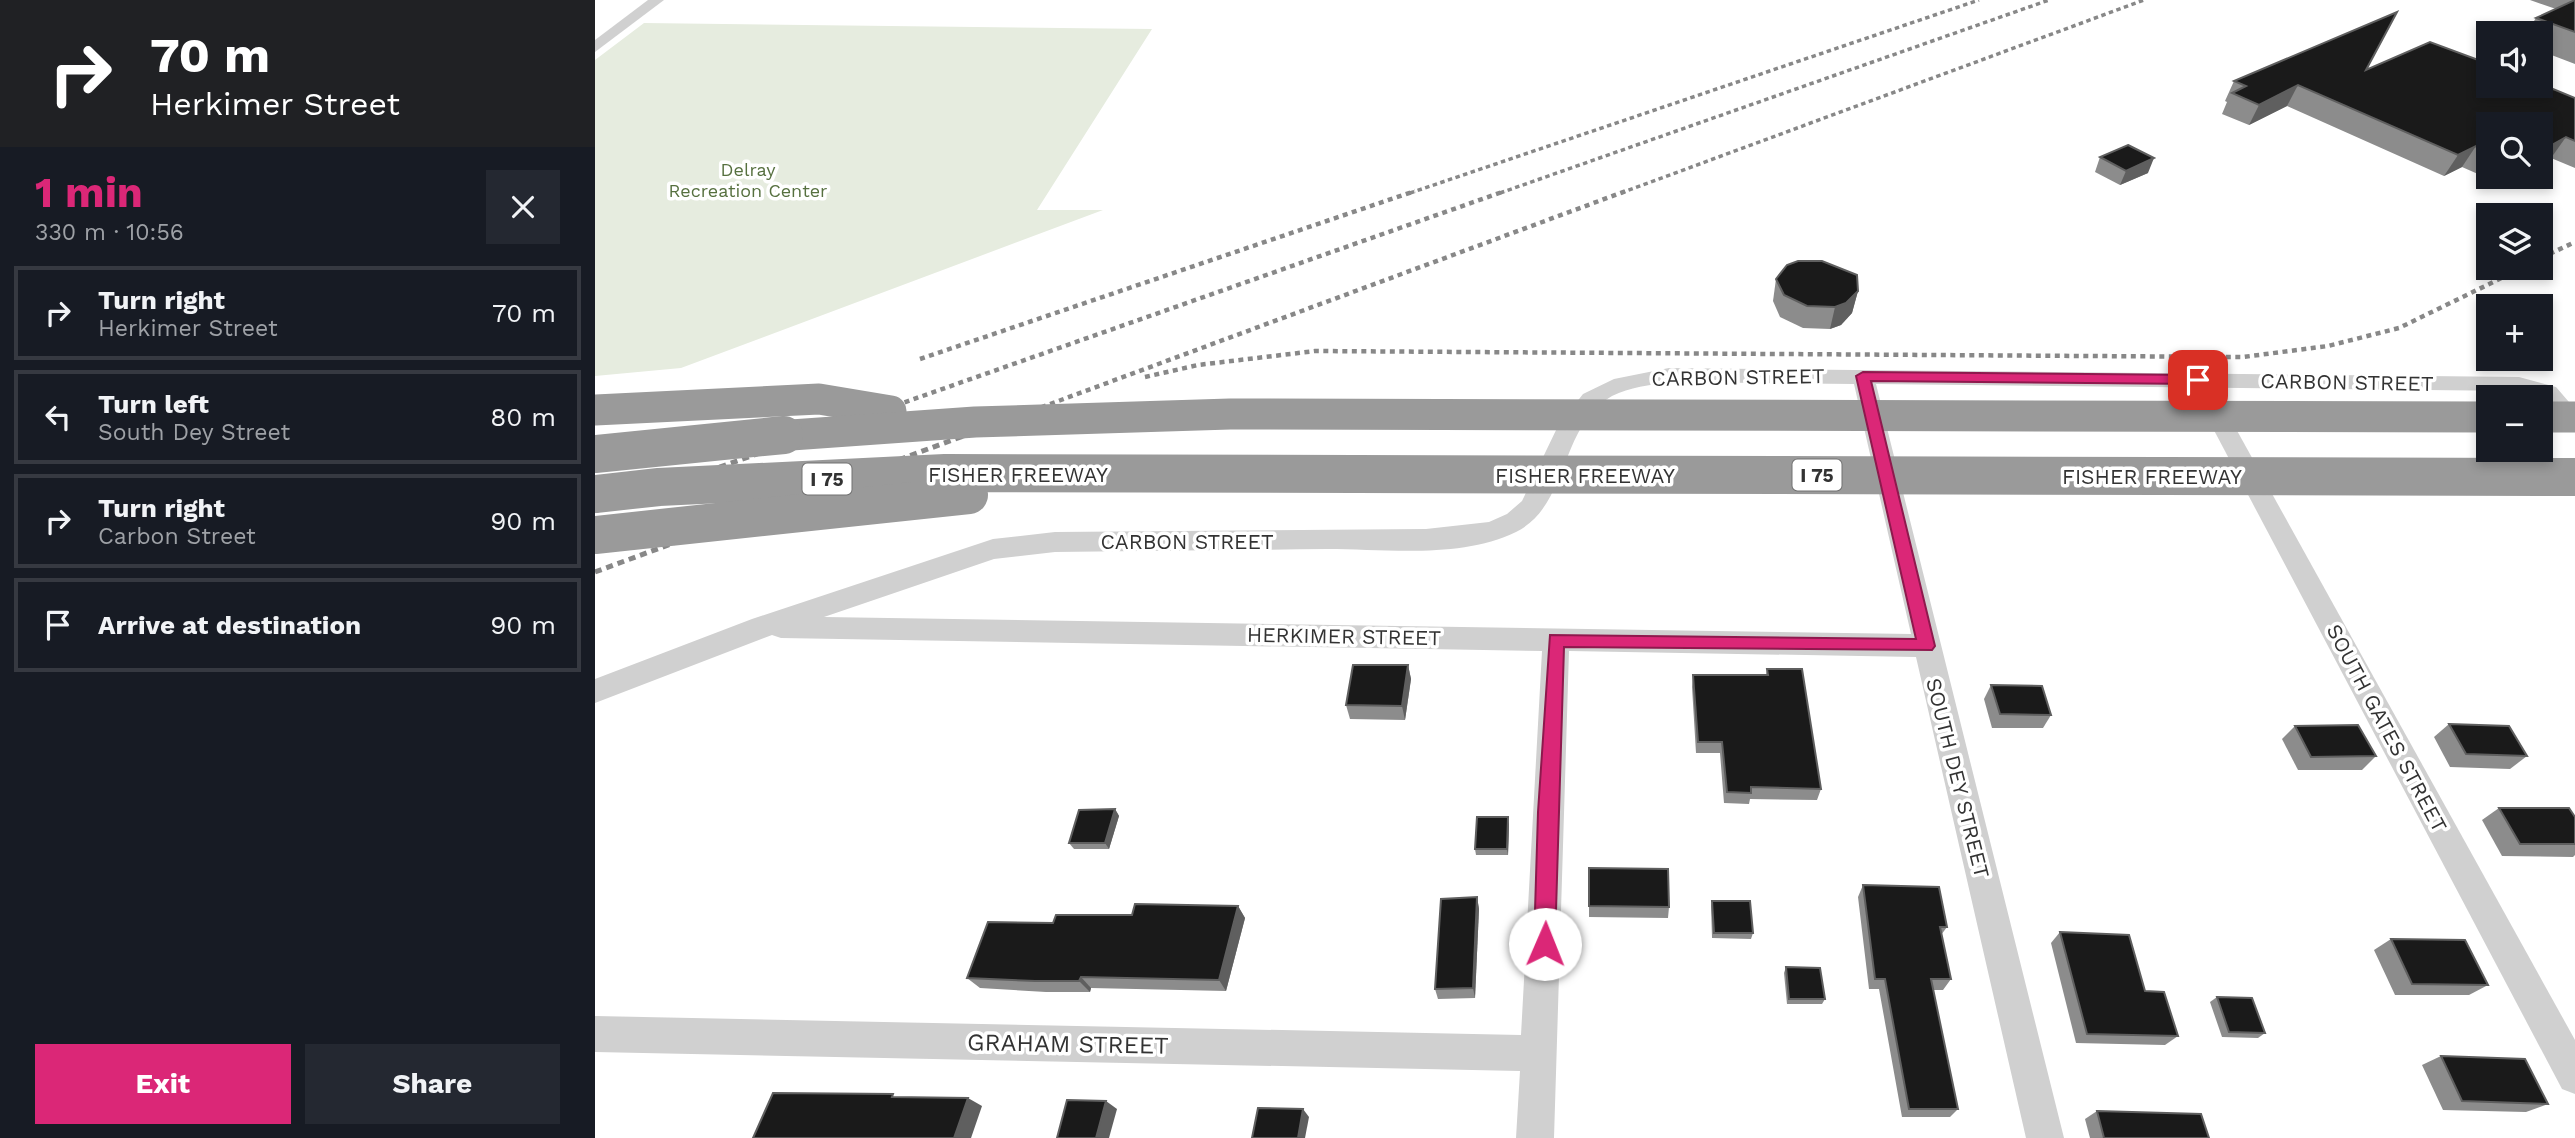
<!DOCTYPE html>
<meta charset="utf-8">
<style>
body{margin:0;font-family:"Work Sans",sans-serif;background:#242831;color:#f1f3f6;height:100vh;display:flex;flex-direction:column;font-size:26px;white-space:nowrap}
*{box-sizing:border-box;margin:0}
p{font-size:23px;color:#9ea1a6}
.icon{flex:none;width:38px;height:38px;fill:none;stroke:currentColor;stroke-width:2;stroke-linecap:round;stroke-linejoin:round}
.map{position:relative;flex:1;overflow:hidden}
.sheet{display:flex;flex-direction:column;background:#171b24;width:595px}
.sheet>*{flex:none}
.guide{background:#202124;color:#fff;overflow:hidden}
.fabs{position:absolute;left:1881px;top:21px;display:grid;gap:14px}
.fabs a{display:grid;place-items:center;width:77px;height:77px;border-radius:0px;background:#171b24;box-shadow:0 4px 10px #0003;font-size:35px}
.pin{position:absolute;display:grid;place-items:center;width:60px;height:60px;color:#fff;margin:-30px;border-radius:14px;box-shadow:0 4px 10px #0006}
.me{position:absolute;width:77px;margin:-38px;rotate:1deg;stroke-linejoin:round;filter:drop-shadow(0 0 5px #0008)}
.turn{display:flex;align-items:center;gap:24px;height:147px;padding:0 35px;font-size:32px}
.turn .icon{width:91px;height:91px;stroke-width:2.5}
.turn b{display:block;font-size:49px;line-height:60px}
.round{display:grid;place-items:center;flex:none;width:74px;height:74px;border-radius:0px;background:#242831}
.head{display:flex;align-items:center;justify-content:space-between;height:119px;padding:0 35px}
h1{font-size:42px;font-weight:700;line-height:52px;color:#db2777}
.action{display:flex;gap:14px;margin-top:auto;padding:14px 35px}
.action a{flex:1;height:80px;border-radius:0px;background:#db2777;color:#fff;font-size:28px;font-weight:700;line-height:80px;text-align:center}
.action a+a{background:#242831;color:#f1f3f6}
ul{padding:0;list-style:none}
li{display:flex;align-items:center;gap:21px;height:94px;margin:0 14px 10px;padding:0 21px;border:4px solid #363941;border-radius:0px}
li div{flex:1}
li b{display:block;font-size:26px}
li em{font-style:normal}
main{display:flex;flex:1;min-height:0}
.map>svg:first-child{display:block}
.green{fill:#e6ecdf}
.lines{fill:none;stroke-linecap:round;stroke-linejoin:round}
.street{fill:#d0d0d0;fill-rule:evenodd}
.rail-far2{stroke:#888;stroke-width:3.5;stroke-dasharray:4.5 3.5;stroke-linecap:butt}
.rail-far1{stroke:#888;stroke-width:4.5;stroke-dasharray:5 4.5;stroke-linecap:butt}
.rail{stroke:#888;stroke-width:5;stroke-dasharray:7 5;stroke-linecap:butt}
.highway-bridge-far1{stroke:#9a9a9a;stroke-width:31}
.highway-bridge{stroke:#9a9a9a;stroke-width:38}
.wall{fill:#8c8c8c}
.shaded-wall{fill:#5f5f5f}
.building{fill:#1a1a1a;stroke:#5f5f5f;stroke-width:2}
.route{fill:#db2777;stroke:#8e194d;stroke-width:2}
.labels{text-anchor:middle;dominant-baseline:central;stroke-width:7;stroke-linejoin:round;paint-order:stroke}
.far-park-label{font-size:18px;fill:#56703f;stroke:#fff}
.shield{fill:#fff;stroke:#707070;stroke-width:2}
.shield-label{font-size:19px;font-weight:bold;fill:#333}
.street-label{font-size:21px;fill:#333;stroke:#fff}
.near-street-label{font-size:24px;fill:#333;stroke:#fff}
</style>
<main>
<section class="sheet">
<div class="guide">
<div class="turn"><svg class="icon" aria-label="right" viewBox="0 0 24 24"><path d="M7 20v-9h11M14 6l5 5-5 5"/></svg><div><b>70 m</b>Herkimer Street</div></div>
</div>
<div class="head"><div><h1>1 min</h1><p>330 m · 10:56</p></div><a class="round"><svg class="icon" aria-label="close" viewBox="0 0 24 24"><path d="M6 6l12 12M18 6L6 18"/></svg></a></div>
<ul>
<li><svg class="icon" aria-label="right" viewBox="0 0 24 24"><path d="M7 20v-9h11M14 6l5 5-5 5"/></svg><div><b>Turn right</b><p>Herkimer Street</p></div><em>70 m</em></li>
<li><svg class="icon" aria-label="left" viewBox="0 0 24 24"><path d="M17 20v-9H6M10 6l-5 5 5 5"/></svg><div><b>Turn left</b><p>South Dey Street</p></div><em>80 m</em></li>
<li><svg class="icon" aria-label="right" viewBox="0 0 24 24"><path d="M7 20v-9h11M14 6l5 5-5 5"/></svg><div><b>Turn right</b><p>Carbon Street</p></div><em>90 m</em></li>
<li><svg class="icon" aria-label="arrive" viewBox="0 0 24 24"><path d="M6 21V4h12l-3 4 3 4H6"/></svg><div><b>Arrive at destination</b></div><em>90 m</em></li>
</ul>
<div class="action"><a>Exit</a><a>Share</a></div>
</section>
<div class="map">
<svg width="1980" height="1138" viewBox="0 0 1980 1138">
<rect width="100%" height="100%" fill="#fff"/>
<polygon class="green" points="49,23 557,29 442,210 508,210 86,368 0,376 0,60"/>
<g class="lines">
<g class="street">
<polygon points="53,0 69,0 0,52 0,40"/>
<path d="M1074 368 1924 377 1961 387 1980 409V432L1972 430 1946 397 1924 391 1281 384 1469 1138H1431L1321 657 974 651 959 1138H921L925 1071 0 1052V1016L926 1035 947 651 186 638 177 635 0 703V679L157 619 398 539 460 532 831 529 894 522 912 514 927 501 963 426 988 394 1019 379ZM1074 382 1259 384 1316 634 229 617 399 559 460 552C551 551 641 550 732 549 791 549 866 559 921 532 975 505 964 425 1017 396 1035 387 1055 385 1074 382Z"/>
<polygon points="1614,392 1622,395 1625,400 1980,1040 1980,1094 1967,1089 1603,400 1606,395"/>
</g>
<g class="rail-far2">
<polyline points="815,193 1384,0"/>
<polyline points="905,193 1454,0"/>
<polyline points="1026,193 1549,0"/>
</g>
<g class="rail-far1">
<polyline points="1946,258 1980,242"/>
<polyline points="325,359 820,191"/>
<polyline points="550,377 603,365 720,351 1648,357 1733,346 1804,328 1927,268"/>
<polyline points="211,437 910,191"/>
<polyline points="366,437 1031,191"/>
</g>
<g class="rail">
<polyline points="0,511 216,435"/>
<polyline points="0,572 371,435"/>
</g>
<g class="highway-bridge-far1">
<polyline points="0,410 224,399 296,411"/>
<polyline points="1946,417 1980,417"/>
<polyline points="168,437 380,422 635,414 1894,417"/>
</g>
<g class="highway-bridge">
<polyline points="0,454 189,435"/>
<polyline points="0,494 64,487 350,473 1980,477"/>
<polyline points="0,535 374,495"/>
</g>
</g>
<g class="wall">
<polygon points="1935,0 1980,0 1980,64 1946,51 1946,33 1931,33 1941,18 1961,9"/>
<polygon points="1771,70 1980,98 1980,168 1956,158 1894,124 1894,177 1922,177 1908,185 1867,167 1849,176 1692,106 1654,125 1627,114 1632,102 1630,101 1639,81"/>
<polygon points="1505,157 1553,173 1525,185 1500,172"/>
<polygon points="1181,279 1263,291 1257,313 1246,325 1235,329 1208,328 1185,317 1178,301"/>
<polygon points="813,665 816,679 810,720 755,719 751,705"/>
<polygon points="1172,669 1226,789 1222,800 1155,799 1154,804 1129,803 1125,753 1101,753 1097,687 1098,675 1171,675"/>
<polygon points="1396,685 1456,715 1448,728 1397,728 1389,699"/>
<polygon points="1854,724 1932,756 1915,769 1855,767 1839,737"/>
<polygon points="1700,726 1781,756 1767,770 1703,770 1687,739"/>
<polygon points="1904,808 1980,817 1980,855 1978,857 1907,856 1887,820"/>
<polygon points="520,809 524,816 514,849 479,849 474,843"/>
<polygon points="914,824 913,855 881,855 880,849"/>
<polygon points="994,868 1074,907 1073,918 994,917"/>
<polygon points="1268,885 1352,927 1346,935 1356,979 1348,990 1338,990 1363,1109 1355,1117 1307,1117 1284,989 1274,989 1263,897"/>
<polygon points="882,897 884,909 880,998 843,999 840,989"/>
<polygon points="1117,901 1158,933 1156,939 1117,938 1116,906"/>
<polygon points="643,906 650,918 631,991 496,988 495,992 451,992 385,988 372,978 458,923 537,915"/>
<polygon points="1465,932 1550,991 1583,1036 1570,1045 1481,1043 1456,943"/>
<polygon points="1796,939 1893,985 1874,995 1800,995 1779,950"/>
<polygon points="1191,967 1230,999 1227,1004 1192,1004 1189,973"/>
<polygon points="1622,997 1670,1033 1663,1038 1627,1037 1615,1002"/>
<polygon points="1846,1056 1953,1104 1931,1112 1848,1110 1827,1065"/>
<polygon points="1502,1111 1614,1138 1495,1138 1490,1119"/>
</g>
<g class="shaded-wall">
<polygon points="1703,85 1692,106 1654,125 1664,105"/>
<polygon points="1971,137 1956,158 1946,164 1946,151"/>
<polygon points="1881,146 1867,167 1849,176 1863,155"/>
<polygon points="1559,158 1553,173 1525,185 1531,171"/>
<polygon points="1914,177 1922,177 1908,185"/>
<polygon points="1263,291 1257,313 1246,325 1235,329 1240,307"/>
<polygon points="813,665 816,679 810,720 807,706"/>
<polygon points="520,809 524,816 514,849 510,843"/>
<polygon points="913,817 914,824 913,855 912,849"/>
<polygon points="882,897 884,909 880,998 878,988"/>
<polygon points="643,906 650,918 631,991 624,980"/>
<polygon points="486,977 496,988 495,992 484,981"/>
<polygon points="373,1098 387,1106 376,1138 359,1138"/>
<polygon points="511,1101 522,1109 514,1138 501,1138"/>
<polygon points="708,1109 714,1117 710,1138 703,1138"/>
</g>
<g class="building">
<polygon points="1980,0 1980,32 1941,18"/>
<polygon points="1802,12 1771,70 1835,42 1894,64 1894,86 1946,86 1946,84 1980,98 1980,141 1971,137 1946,151 1946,124 1894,124 1894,151 1881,146 1863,155 1703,85 1664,105 1637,93 1651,86 1639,81"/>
<polygon points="1533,145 1559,158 1531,171 1505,157"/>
<polygon points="1203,261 1227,261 1262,275 1263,291 1251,303 1240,307 1212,306 1189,295 1181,279 1192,265"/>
<polygon points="758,665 813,665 807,706 751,705"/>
<polygon points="1172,669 1207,669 1226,789 1156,787 1156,793 1132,792 1127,742 1103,742 1098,675 1173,675"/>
<polygon points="1396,685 1447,686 1456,715 1405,714"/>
<polygon points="1854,724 1914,726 1932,756 1871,754"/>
<polygon points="1763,725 1781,756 1716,757 1700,726"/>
<polygon points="1904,808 1974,808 1980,817 1980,844 1925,844"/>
<polygon points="520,809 510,843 474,843 484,810"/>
<polygon points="882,817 913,817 912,849 880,849"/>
<polygon points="994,868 1073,869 1074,907 994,906"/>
<polygon points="1268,885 1344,887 1352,927 1345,927 1356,979 1336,979 1363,1109 1314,1109 1290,979 1280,979"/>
<polygon points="882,897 878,988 840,989 846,899"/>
<polygon points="1117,901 1155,901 1158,933 1119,933"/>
<polygon points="540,904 643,906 624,980 486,977 484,981 440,981 372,978 393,922 458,923 461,915 537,915"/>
<polygon points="1465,932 1534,935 1550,991 1569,992 1583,1036 1492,1034"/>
<polygon points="1796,939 1870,940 1893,985 1817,984"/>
<polygon points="1191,967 1225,968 1230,999 1194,999"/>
<polygon points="1622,997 1657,998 1670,1033 1634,1032"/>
<polygon points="1846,1056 1930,1059 1953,1104 1867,1101"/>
<polygon points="178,1093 298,1094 297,1097 373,1098 359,1138 158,1138"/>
<polygon points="472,1100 511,1101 501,1138 462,1138"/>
<polygon points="663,1108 708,1109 703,1138 657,1138"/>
<polygon points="1502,1111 1606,1114 1614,1138 1509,1138"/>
</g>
<polygon class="route" points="1268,372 1603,375 1610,380 1603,384 1276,381 1340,646 1337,650 969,647 960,944 957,951 950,954 942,951 939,944 943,812 955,635 1321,639 1261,376"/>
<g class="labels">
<g class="far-park-label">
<text x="153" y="169">Delray<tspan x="153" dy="21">Recreation Center</tspan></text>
</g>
<g class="shield">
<rect x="1197.5" y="459.5" width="49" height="31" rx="5"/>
<rect x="207.5" y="463.5" width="49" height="31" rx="5"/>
</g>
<g class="shield-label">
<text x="1222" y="475">I 75</text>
<text x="232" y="479">I 75</text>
</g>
<g class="street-label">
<text transform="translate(1143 377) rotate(-1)">CARBON STREET</text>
<text transform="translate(1752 382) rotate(1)">CARBON STREET</text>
<text x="423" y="474">FISHER FREEWAY</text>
<text x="990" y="475">FISHER FREEWAY</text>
<text x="1557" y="476">FISHER FREEWAY</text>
<text x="592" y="541">CARBON STREET</text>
<text transform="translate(749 636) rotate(1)">HERKIMER STREET</text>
<text transform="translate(1792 728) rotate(62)">SOUTH GATES STREET</text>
<text transform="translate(1363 778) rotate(76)">SOUTH DEY STREET</text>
</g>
<g class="near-street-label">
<text transform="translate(473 1044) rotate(1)">GRAHAM STREET</text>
</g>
</g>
</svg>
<div class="fabs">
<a><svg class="icon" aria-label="sound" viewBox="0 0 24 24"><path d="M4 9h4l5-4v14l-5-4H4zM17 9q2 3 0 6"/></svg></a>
<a><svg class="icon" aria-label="search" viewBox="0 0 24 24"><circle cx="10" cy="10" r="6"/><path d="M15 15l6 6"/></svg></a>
<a><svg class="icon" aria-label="layers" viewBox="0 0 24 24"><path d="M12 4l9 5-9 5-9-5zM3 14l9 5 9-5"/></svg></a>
<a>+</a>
<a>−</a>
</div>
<div class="pin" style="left:1603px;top:380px;background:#d93025"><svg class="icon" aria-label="arrive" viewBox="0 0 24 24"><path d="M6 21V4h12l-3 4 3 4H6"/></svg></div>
<svg class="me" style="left:950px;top:944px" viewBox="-20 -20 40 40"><circle r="19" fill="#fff"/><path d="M0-13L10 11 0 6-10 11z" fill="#db2777"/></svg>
</div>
</main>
